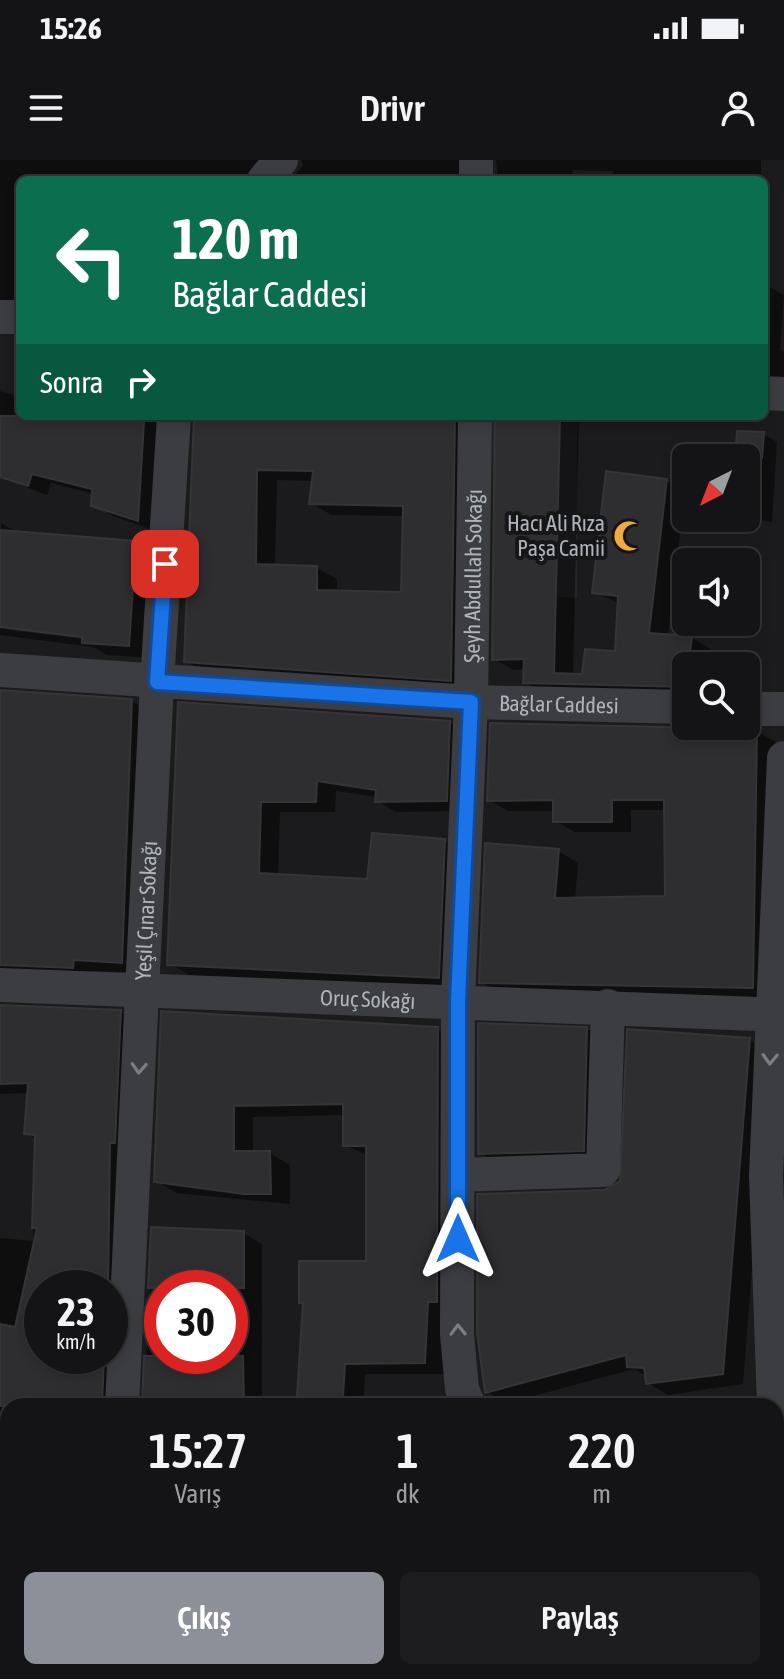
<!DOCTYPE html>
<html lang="tr">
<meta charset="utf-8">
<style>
body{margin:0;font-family:"Asap Condensed",sans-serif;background:#1d1d1f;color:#f1f3f6;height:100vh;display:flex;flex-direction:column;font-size:30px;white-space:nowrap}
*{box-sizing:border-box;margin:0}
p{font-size:26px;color:#9d9ea1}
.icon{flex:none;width:44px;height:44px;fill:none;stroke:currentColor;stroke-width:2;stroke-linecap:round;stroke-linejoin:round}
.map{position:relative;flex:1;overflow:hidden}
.panel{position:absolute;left:0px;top:1238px;width:784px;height:282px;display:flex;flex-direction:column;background:#141416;border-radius:24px 24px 0 0;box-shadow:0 4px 12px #0003,0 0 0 2px #333335}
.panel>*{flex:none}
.banner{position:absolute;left:16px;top:16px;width:752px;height:244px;border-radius:12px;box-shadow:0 4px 12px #0003,0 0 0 2px #333335;background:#0b6e4f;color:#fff;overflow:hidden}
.needle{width:52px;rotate:222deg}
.tools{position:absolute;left:672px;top:284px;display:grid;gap:16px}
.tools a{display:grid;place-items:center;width:88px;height:88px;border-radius:12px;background:#141416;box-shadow:0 4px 12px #0003,0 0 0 2px #333335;font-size:40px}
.speed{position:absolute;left:24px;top:1110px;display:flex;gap:16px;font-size:40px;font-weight:700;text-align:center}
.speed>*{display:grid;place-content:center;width:104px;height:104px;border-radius:50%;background:#141416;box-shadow:0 4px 12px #0003,0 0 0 2px #333335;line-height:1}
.speed small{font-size:20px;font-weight:400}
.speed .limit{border:12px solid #d22;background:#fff;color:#111}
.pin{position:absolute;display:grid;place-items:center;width:68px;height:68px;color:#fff;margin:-34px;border-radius:16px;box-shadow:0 4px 12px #0006}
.me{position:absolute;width:88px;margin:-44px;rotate:0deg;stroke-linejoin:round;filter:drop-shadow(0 0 6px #0008)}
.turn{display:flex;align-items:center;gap:28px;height:168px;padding:0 24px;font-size:36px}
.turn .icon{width:104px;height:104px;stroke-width:2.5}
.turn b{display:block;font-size:56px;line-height:68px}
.then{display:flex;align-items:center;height:76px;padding:0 24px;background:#0003;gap:16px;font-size:30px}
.eta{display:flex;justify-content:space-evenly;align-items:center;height:136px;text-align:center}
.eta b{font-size:48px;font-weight:600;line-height:56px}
.action{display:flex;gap:16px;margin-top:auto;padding:16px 24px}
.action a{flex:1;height:92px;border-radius:12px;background:#8c9099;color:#fff;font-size:32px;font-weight:600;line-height:92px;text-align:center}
.action a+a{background:#1d1d1f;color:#f1f3f6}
.status{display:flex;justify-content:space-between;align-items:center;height:56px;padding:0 40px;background:#141416;direction:ltr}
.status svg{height:22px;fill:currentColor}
header{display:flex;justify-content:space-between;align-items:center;height:104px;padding:0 24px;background:#141416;font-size:36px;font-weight:600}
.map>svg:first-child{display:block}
.built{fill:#27272a}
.shadow{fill:#0007;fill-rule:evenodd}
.building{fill:#2e2e31;stroke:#353539;stroke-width:2;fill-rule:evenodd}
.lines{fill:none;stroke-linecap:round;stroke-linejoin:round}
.minor{stroke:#3c3d42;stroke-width:34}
.oneway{stroke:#7b7e85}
.route-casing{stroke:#114b97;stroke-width:20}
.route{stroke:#1a73e8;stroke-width:14}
.labels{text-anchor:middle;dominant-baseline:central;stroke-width:8;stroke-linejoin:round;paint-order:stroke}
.poi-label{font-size:22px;fill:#aeb3bc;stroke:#161618;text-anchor:end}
.street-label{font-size:22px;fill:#aeb3bc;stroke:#161618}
</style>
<div class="status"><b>15:26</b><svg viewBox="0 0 49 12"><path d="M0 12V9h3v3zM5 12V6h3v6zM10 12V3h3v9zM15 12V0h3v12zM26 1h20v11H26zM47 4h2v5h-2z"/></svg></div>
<header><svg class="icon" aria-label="menu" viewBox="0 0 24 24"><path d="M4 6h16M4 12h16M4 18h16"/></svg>Drivr<svg class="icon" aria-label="person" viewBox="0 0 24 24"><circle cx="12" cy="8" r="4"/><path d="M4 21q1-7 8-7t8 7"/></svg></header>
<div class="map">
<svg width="784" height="1519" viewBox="0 0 784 1519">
<rect width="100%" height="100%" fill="#1b1b1d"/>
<polygon class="built" points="492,256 577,256 577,438 494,432"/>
<g class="shadow">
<polygon points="0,0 283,0 268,20 20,20 20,147 0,148"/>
<polygon points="301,0 478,0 475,20 291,20 303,5"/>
<polygon points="496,0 761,0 761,20 612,20 613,11 573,10 572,20 498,20"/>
<polygon points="764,124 784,135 780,190 784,192 784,225 764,228"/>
<polygon points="0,231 20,237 20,256 165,256 156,371 113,356 93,345 94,334 51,323 47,335 0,317"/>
<path d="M196 256H458L475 266 471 531 206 513 186 501ZM277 320 314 321 311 343 331 355 405 356 403 434 337 432V419L317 408 275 407Z"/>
<polygon points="497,256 579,256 573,516 584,517 617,493 620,444 594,432 666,320 685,332 668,476 692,478 711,489 710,506 686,506 686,537 544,533 525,522 525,509 513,510 494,499"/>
<polygon points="763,274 777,282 772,362 743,358 746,358 746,298 737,298"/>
<path d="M1 363 20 374 136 383 158 396 151 498 107 495 93 487 0 475ZM6 466 92 476V480L10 470Z"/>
<polygon points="0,532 131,541 151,552 142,813 93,811 92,818 0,812"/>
<polygon points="180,544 450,563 469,574 466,651 396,652 377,641 377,637 336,631 335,652 280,652 278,716 369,722 444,681 464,693 458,828 189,815 169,803"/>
<polygon points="692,566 737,566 756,571 776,582 773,838 501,834 481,822 558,691 578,703 575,739 667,738 666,650 631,650 631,672 575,672 555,661 555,651 508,651 489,640"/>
<path d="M0 843 1 847 121 852 140 863 123 1246H8V1309L0 1308V1078L33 1081 37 980 26 973 30 933 0 934ZM42 1128H110V1196H42Z"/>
<polygon points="163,853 437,869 457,880 444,1214 365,1214 363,1246 319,1246 299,1234 304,1144 301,1142 368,1103 368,996 345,985 345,955 253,957 253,993 270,993 290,1005 290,1044 176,1033 156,1021"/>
<polygon points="587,869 605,880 601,1000 497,1003 480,993"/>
<polygon points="749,880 769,891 743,1224 668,1235 648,1223 647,1216 634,1209 507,1243 487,1232 622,1022"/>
<path d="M153 1069 243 1073 262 1084V1246H144ZM162 1128H230V1196H162Z"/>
<polygon points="784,1292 784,1461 776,1400 776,1393 781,1393 776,1294"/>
<polygon points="0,1355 8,1355 8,1458 0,1460"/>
<polygon points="81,1512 522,1512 523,1519 62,1519"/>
<polygon points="599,1512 741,1512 752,1519 600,1519"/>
</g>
<g class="building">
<polygon points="0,256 124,256 144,262 138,361 91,346 92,329 32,314 28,326 0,317"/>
<path d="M194 256H455L451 521 184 502ZM257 310 313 311 309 344 403 346 401 432 317 430V406L256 404Z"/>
<polygon points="495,256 560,256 554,513 582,514 585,489 615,491 618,436 592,433 606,311 667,319 649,473 692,476 686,527 523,523 524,499 492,500"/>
<polygon points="737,271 764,272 762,298 735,298"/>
<polygon points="0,370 136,381 129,486 82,483 82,477 0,467"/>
<polygon points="0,530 132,539 122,803 74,800 73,808 0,805"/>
<polygon points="178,542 450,561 447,641 375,642 376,630 317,621 316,642 261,642 259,713 367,719 372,673 445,679 439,818 167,805"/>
<polygon points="490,563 757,569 753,828 479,823 485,683 559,689 555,738 665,736 664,640 612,640 612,662 553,662 553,640 487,641"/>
<polygon points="0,845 121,850 115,983 110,983 108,1128 42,1128 42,1196 104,1196 102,1246 0,1246 0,1164 15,1167 37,1068 32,1068 35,975 24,974 28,923 0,924"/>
<polygon points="161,851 438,867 437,1142 428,1142 425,1203 345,1204 343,1237 297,1236 303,1143 299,1143 299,1101 366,1101 366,986 343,986 343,944 234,946 234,991 270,991 271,1034 244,1034 154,1022"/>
<polygon points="478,863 587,867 584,991 478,994"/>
<polygon points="627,869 750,878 723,1214 646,1224 644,1208 627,1207 626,1195 485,1233 477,1173 477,1034 604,1030 620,1021"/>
<polygon points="151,1067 244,1071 244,1128 148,1128"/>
<polygon points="144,1196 243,1196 244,1246 142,1246"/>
</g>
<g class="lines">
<g class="minor">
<polyline points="264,20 281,0"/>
<polyline points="476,20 476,0"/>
<polyline points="0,157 20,157"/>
<polyline points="764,233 784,234"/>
<path id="s1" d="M0 510 471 542 686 547"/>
<polyline points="746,549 784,549"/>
<path id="s2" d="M0 825 784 855"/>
<polyline points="458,1015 603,1010 608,846"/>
<path id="s3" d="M122 1246 157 522 174 256"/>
<path id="s4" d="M469 1246 462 1229 457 1174 458 841 471 542 475 256"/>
<polyline points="774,1246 766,1016 784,598"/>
<polyline points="0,1319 8,1318"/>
<polyline points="776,1503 784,1498"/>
<polyline points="7,1519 23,1512"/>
</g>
</g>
<defs><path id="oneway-chevron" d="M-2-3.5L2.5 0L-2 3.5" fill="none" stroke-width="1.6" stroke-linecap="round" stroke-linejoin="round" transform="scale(2)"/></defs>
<g class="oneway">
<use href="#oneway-chevron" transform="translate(770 899) rotate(92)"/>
<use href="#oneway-chevron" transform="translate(139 908) rotate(93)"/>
<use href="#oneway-chevron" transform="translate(458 1170) rotate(-91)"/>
</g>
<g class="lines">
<defs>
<polyline id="route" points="165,404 157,522 471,542 458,841 458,1079"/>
</defs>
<use href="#route" class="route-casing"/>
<use href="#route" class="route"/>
</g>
<defs>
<symbol id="mosque-bare" viewBox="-9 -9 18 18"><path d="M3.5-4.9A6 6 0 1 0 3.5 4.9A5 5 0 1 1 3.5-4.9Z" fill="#f0ab40" stroke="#161618" stroke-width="2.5" paint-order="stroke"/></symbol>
</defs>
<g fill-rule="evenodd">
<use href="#mosque-bare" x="607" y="354" width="44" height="44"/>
</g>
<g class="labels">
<g class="poi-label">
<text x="605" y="363">Hacı Ali Rıza<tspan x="605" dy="25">Paşa Camii</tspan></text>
</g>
<g class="street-label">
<text stroke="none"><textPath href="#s4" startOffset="832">Şeyh Abdullah Sokağı</textPath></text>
<text stroke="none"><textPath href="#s1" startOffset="560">Bağlar Caddesi</textPath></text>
<text stroke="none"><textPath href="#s3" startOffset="496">Yeşil Çınar Sokağı</textPath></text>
<text stroke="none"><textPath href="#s2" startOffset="368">Oruç Sokağı</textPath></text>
</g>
</g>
</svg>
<div class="tools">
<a><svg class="needle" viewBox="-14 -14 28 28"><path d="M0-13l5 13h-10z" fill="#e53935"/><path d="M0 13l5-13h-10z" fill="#9d9ea1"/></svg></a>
<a><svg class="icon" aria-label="sound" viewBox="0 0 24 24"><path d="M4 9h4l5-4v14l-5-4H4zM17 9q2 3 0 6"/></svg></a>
<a><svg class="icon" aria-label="search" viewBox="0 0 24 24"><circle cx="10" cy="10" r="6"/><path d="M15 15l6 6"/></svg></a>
</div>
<div class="speed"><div>23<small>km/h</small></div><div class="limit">30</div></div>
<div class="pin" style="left:165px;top:404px;background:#d93025"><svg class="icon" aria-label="arrive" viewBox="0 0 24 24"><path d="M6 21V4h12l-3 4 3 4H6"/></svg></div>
<svg class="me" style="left:458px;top:1079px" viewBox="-20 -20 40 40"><path d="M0-17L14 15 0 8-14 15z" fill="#1a73e8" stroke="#fff" stroke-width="4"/></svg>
<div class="banner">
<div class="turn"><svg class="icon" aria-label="left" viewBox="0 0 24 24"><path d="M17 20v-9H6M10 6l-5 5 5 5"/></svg><div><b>120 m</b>Bağlar Caddesi</div></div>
<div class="then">Sonra<svg class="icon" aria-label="right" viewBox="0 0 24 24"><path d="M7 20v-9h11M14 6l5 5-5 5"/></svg></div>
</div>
<section class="panel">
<div class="eta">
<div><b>15:27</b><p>Varış</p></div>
<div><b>1</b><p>dk</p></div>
<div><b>220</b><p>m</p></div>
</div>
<div class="action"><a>Çıkış</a><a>Paylaş</a></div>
</section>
</div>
